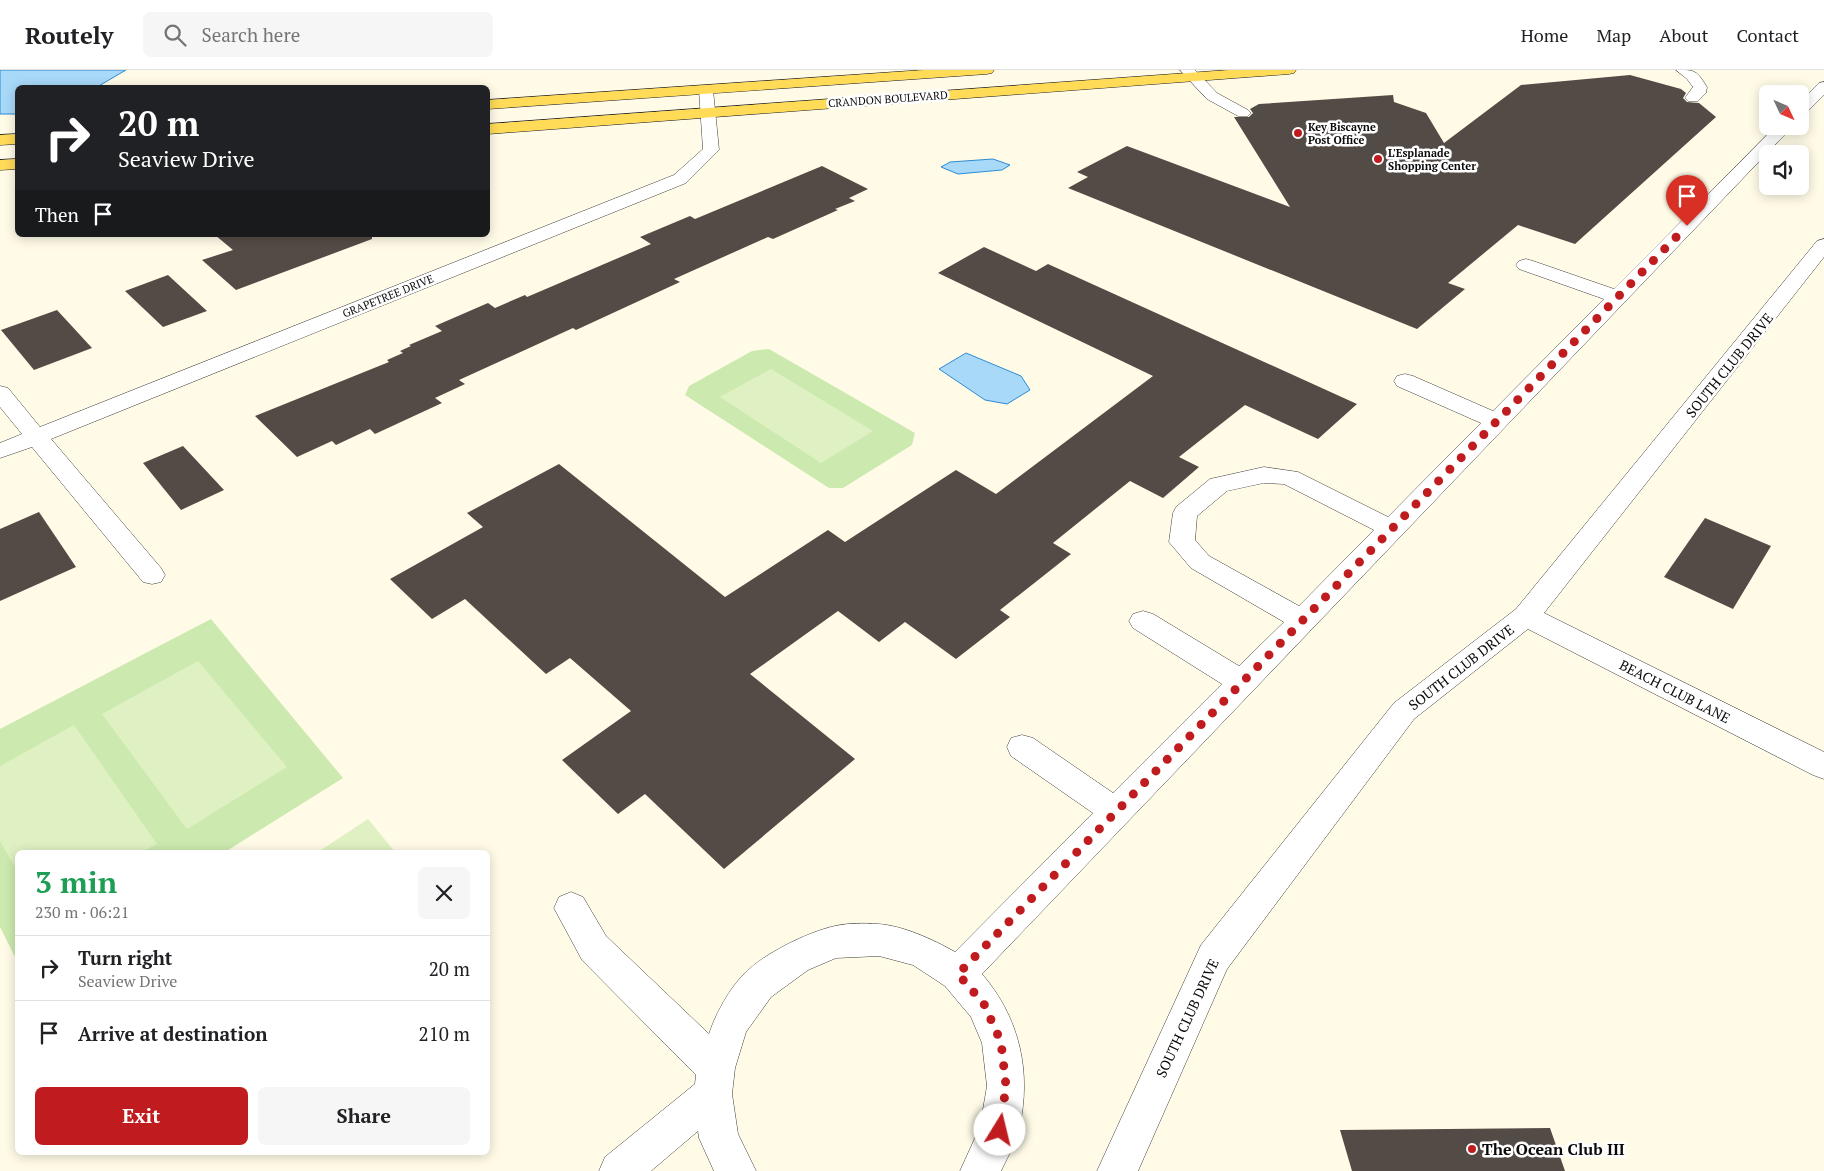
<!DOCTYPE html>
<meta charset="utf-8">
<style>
body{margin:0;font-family:"PT Serif",serif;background:#f6f6f6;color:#202124;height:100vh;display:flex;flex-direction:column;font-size:19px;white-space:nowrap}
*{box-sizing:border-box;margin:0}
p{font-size:16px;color:#757577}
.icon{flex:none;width:28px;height:28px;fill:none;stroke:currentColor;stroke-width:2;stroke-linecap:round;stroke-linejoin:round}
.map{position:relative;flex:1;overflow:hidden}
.side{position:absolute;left:15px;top:780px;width:475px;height:305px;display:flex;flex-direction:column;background:#fff;border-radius:8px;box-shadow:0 2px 12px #0003}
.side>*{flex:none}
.hud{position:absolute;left:15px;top:15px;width:475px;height:152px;border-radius:8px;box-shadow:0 2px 12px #0003;background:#202124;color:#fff;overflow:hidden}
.needle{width:32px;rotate:134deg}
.controls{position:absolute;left:1759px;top:15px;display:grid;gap:10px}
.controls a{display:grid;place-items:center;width:50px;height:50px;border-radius:8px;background:#fff;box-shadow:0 2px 12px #0003;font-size:25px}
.pin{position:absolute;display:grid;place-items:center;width:42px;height:42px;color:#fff;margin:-51px -21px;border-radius:50% 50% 50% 0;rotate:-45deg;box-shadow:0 0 5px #0007}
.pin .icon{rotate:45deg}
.me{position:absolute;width:55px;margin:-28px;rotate:9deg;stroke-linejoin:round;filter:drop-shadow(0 0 4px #0008)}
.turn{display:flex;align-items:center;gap:18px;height:105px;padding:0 20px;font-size:22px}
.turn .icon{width:65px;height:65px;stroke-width:2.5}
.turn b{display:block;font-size:35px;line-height:42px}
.then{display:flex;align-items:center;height:48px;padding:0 20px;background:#0003;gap:10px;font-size:19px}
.round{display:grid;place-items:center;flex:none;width:52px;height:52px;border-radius:8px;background:#f6f6f6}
.headline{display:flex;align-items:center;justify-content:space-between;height:85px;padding:0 20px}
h1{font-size:30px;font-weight:600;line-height:38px;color:#1e9e55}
.button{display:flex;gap:10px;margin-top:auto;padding:10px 20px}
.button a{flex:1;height:58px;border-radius:8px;background:#c01c1f;color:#fff;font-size:20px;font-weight:600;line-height:58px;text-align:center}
.button a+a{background:#f6f6f6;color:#202124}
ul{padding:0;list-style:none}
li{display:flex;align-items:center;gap:15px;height:65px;padding:0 20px;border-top:1px solid #e0e0e0}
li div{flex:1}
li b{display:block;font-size:19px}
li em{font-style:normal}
header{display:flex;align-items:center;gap:30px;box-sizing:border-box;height:70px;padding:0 25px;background:#fff;border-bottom:1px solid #e0e0e0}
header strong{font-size:24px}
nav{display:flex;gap:28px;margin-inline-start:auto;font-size:18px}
.search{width:350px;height:45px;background:#f6f6f6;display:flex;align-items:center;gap:12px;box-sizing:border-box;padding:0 18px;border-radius:8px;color:#757577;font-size:19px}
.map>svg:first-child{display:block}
.green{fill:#cceaaf}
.pitch{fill:#dff1c2}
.water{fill:#a8d9f9;stroke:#2c8cd4}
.building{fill:#534b46}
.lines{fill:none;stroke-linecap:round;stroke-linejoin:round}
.minor-casing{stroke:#3d3d3d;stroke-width:1}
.major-casing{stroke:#1b1b1b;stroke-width:1}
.minor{fill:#fff;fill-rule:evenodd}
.major{fill:#ffdb57;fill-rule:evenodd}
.route{stroke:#c01c1f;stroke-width:9;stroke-dasharray:0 16.2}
.poi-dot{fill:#c01c1f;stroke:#fff;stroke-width:2}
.labels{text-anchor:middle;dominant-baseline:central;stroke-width:5;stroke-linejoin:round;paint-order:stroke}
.far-street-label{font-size:11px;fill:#0a0a0a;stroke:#fff}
.far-poi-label{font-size:11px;font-weight:bold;fill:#0a0a0a;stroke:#fff;text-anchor:start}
.street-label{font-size:14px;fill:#0a0a0a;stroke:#fff}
.near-poi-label{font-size:16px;font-weight:bold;fill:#0a0a0a;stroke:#fff;text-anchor:start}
</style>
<header>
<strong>Routely</strong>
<div class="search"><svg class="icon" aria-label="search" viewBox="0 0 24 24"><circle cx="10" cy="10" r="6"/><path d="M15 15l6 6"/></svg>Search here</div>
<nav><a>Home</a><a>Map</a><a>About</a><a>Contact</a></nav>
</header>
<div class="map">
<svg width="1824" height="1101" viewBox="0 0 1824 1101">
<rect width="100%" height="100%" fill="#fffbe7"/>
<g class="green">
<polygon points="769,279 915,363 912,375 843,418 829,418 685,325 689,316 752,281"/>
<polygon points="211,549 343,708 225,782 18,782 17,891 0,857 0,659"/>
</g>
<g class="pitch">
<polygon points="771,299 873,361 821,393 720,327"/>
<polygon points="198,591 287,697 187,759 102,644"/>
<polygon points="74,655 157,774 142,782 18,782 17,801 0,771 0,696"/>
<polygon points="368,749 395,782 318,782"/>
</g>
<g class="water">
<polygon points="0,0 126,0 97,17 18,18 17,44 0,44"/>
<polygon points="993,89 1010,95 1002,100 958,104 941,97 950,92"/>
<polygon points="966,283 1021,306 1030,320 1007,334 985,330 939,299"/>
</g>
<g class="building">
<polygon points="1630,5 1681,19 1686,23 1683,28 1687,32 1699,33 1716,47 1575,174 1518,155 1448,213 1465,219 1417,259 1068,118 1088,107 1077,102 1127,76 1290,137 1234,47 1249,47 1253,43 1250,39 1259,34 1393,25 1394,32 1426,43 1444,73 1521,15"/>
<polygon points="822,96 868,119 849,128 855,131 835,139 838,140 773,169 768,167 674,209 680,212 576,260 573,258 459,310 465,314 435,328 442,333 375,364 370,359 336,375 332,371 297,387 255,346 389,292 387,290 403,283 400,281 411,276 409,275 442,261 435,256 488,233 495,238 525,225 527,227 651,174 640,167 690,146 695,149"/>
<polygon points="215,165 372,165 372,169 236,220 202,190 233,180"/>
<polygon points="984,177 1036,201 1048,194 1357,334 1318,369 1245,335 1179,387 1199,397 1163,428 1130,411 1053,473 1071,484 1000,540 1010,547 956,589 905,552 879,572 838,541 750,604 855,689 724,799 645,724 618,744 562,690 631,641 570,588 546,604 465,529 432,549 390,509 483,457 467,443 559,394 725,527 828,460 845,472 956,400 996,424 1153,306 938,203"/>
<polygon points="168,205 207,241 163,257 125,221"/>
<polygon points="57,240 92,278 34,300 1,260"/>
<polygon points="183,376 224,420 181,440 143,393"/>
<polygon points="39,442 76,497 0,531 0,459"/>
<polygon points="1705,448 1771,476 1733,539 1664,507"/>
<polygon points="1550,1058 1565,1101 1352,1101 1340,1060"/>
</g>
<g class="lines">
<defs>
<g id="minor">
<polygon points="1180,0 1195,0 1217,23 1248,40 1251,43 1248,46 1238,46 1207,29"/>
<path d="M1676 0C1696 0 1696 0 1707 17L1706 23 1698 31H1688L1685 28 1693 17 1687 9Z"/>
<polygon points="1824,12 1824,25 1805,44 1800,46 1800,32 1819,13"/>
<polygon points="706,16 711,17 713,20 719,80 686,113 51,369 161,498 165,505 161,512 152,514 143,512 32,377 0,388 0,373 22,364 0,337 0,316 8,318 40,357 674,105 703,79 699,20 701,17"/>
<path d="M1776 56H1793L982 904C1020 948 1032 1003 1019 1059 1016 1073 1007 1088 1001 1101H960L980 1057 987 1016 982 973 971 947 945 916 913 895 879 886 836 888 808 900 771 927 746 962 735 998 732 1024 738 1064 756 1101H714L699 1068 698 1061 651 1101H599L605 1087 695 1014 696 1005 582 890 554 838 559 827 571 822 583 827 606 866 709 964C716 943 729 919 745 903 765 883 808 862 835 856 848 853 865 853 877 854 902 855 934 870 955 882L1093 743 1011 686 1007 677 1011 668 1022 665 1033 668 1113 723 1222 614 1133 558 1129 551 1133 544 1143 541 1153 544 1239 596 1284 552 1191 498 1169 472 1173 443 1176 437 1210 409 1264 397 1298 402 1388 447 1481 353 1397 316 1394 311 1397 306 1405 304 1413 306 1493 341 1604 229 1519 199 1516 195 1519 191 1526 189 1533 191 1614 219ZM1264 413 1284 414 1374 460 1299 536 1209 486 1195 470 1197 446 1227 421Z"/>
<polygon points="1824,169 1824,187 1544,543 1824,682 1824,709 1813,705 1528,559 1414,649 1227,899 1138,1101 1097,1101 1201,875 1394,633 1516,539 1817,171"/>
</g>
<g id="major">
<polygon points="924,0 994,0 992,3 987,4 488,39 488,30"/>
<polygon points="1229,0 1296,0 1294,3 1289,4 488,64 488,54"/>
<polygon points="18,64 18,74 0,75 0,65"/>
<polygon points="18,89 18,99 0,100 0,90"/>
</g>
</defs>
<use href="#minor" class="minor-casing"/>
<use href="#major" class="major-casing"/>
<use href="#minor" class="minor"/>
<use href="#major" class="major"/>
</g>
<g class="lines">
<polyline class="route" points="1000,1060 1006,1016 1001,972 984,934 958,904 1687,156"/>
</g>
<g class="poi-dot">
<circle cx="1298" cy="63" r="5"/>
<circle cx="1378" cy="89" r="5"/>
<circle cx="1472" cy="1079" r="5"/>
</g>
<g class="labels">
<g class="far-street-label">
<text transform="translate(888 29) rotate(-4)">CRANDON BOULEVARD</text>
<text transform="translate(388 226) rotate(-22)">GRAPETREE DRIVE</text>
</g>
<g class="far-poi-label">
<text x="1308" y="57">Key Biscayne<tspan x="1308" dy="13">Post Office</tspan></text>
<text x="1388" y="83">L'Esplanade<tspan x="1388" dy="13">Shopping Center</tspan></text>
</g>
<g class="street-label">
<text transform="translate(1729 295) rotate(-51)">SOUTH CLUB DRIVE</text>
<text transform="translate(1461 597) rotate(-38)">SOUTH CLUB DRIVE</text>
<text transform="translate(1675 621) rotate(27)">BEACH CLUB LANE</text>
<text transform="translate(1187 948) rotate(-65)">SOUTH CLUB DRIVE</text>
</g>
<g class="near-poi-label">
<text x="1482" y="1079">The Ocean Club III</text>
</g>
</g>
</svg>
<div class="controls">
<a><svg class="needle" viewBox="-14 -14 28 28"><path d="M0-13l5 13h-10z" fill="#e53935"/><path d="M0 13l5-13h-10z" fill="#757577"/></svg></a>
<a><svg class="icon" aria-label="sound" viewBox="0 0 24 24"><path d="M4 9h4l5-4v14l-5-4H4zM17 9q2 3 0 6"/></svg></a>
</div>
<div class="pin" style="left:1687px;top:156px;background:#d93025"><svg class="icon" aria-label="arrive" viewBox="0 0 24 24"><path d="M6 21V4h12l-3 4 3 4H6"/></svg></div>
<svg class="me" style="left:1000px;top:1060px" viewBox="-20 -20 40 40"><circle r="19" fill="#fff"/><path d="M0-13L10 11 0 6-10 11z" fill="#c01c1f"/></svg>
<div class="hud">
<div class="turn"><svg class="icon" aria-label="right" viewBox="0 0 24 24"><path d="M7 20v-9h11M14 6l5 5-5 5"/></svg><div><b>20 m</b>Seaview Drive</div></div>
<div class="then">Then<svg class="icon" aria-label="arrive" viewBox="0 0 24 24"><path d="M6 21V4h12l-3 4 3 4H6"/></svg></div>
</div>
<section class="side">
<div class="headline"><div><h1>3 min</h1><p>230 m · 06:21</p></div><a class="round"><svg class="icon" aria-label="close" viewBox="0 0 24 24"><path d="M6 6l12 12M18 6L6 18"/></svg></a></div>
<ul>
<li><svg class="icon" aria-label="right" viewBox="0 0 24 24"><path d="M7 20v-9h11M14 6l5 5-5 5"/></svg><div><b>Turn right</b><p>Seaview Drive</p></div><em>20 m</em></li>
<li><svg class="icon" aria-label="arrive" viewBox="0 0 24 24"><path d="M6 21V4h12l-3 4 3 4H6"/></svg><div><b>Arrive at destination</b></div><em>210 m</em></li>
</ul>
<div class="button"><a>Exit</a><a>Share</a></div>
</section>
</div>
